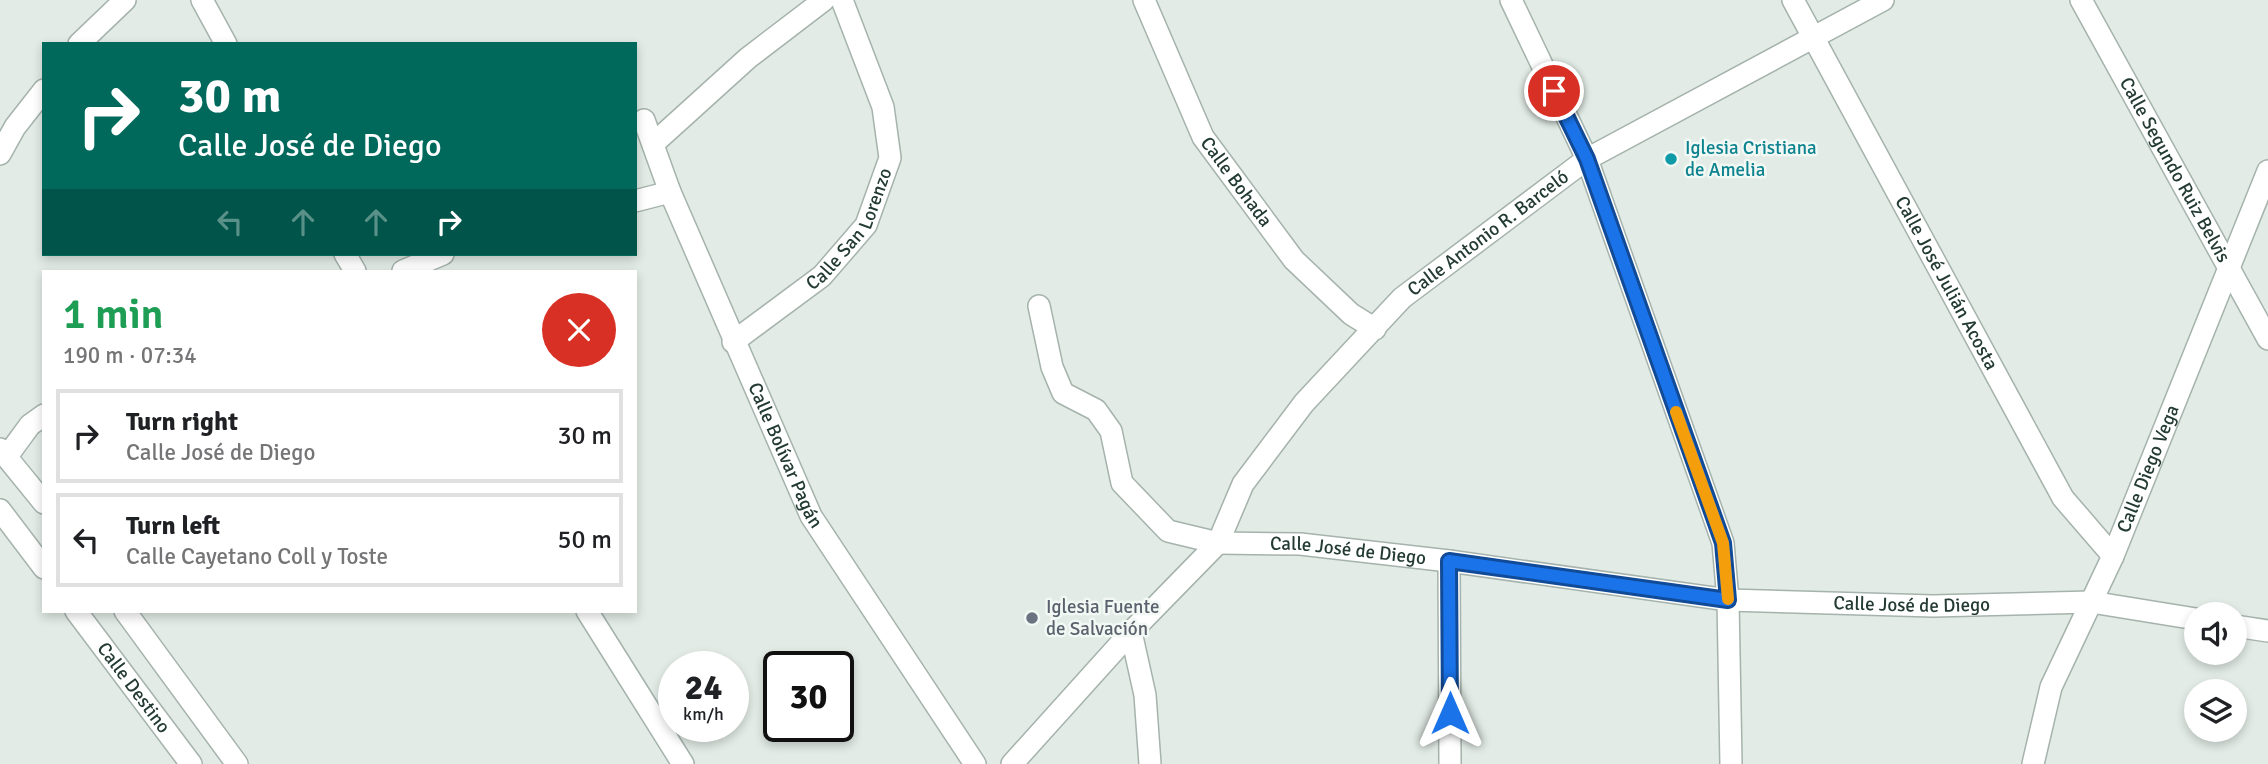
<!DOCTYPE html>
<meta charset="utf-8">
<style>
body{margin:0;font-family:Signika,sans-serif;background:#f6f6f6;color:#202124;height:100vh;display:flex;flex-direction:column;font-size:26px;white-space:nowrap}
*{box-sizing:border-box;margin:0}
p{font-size:23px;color:#757577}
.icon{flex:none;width:38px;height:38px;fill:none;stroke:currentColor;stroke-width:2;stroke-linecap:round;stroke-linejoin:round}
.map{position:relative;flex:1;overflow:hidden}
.drawer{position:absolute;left:42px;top:270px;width:595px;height:343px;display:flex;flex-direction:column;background:#fff;border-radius:0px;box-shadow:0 4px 10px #0003}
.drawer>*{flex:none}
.banner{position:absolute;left:42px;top:42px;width:595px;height:214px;border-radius:0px;box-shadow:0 4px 10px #0003;background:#00695c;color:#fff;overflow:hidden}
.tools{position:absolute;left:2184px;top:602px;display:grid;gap:14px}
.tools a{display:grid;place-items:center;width:63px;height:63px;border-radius:50%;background:#fff;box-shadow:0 4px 10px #0003;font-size:35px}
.speed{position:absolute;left:658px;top:651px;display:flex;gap:14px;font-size:35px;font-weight:700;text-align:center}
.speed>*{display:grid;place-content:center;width:91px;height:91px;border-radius:50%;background:#fff;box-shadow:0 4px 10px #0003;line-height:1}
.speed small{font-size:18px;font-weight:400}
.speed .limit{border:4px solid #111;border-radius:10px;background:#fff;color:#111}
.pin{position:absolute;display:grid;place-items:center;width:60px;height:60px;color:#fff;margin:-30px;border:4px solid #fff;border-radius:50%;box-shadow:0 2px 7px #0007}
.me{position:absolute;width:77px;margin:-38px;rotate:0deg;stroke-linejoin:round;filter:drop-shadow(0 0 5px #0008)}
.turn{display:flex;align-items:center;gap:24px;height:147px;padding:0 21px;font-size:32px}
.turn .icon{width:91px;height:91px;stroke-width:2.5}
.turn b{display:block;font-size:49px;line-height:60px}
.lanes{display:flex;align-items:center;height:66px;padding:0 21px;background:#0003;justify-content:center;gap:35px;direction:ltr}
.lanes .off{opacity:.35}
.round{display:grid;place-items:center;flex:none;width:74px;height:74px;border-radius:37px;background:#f6f6f6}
.head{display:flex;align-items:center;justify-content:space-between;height:119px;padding:0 21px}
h1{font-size:42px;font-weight:600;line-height:52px;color:#1e9e55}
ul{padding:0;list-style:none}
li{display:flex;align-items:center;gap:21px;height:94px;margin:0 14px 10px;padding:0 7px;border:4px solid #e0e0e0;border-radius:0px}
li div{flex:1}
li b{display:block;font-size:26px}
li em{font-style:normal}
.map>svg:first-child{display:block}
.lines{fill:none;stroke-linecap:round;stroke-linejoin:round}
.minor-casing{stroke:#a5b3ac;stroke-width:24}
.minor{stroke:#fff;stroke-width:21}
.route-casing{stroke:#114b97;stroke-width:18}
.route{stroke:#1a73e8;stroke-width:12}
.slow{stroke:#f59e0b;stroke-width:12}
.culture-dot{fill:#0f9aa8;stroke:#f2f8f4;stroke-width:2.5}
.worship-dot{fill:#6b7280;stroke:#f2f8f4;stroke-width:2.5}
.labels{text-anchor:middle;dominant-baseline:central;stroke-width:5;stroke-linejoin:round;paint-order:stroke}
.culture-label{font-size:19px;fill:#0d838f;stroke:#f2f8f4;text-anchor:start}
.street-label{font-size:19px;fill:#233b32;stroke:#f2f8f4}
.worship-label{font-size:19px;fill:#5b616d;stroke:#f2f8f4;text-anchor:start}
</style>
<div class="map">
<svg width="2268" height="764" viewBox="0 0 2268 764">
<rect width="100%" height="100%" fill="#e2ebe6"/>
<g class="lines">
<defs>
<g id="minor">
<polyline points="202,0 226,44"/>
<path id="s1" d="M1144 0 1203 137 1294 260 1351 314 1375 329"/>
<polyline points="1511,0 1587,159 1723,543 1728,600 1731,764"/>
<path id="s2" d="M1793 0 2063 498 2113 556"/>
<path id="s3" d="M2081 0 2268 339"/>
<polyline points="79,44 125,0"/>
<path id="s4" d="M644 120 670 192 811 516 975 764"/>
<polyline points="653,144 748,58 824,0"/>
<polyline points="0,154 15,127 44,90"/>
<polyline points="635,201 670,192"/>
<polyline points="345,254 355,271"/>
<polyline points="403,271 443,254"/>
<path id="s5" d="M1039 306 1052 367 1063 393 1096 410 1111 431 1122 483 1168 531 1218 543 1300 544 1449 561 1728 600 1933 606 2091 602 2196 619"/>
<path id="s6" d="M733 342 822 276 866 225 890 158 883 107 842 0"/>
<polyline points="0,449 44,503"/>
<polyline points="8,455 30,425 44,415"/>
<polyline points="0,510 44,568"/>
<polyline points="1449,561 1450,764"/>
<path id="s7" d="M76 611 191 764"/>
<polyline points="125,611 237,764"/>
<polyline points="587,611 683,764"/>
<polyline points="2235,626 2268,631"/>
<polyline points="1131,632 1145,695 1150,764"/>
<path id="s8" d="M1012 764 1131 632 1218 543 1243 484 1304 403 1402 298 1587 159 1883 0"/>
<path id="s9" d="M2033 764 2051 687 2113 556 2268 171"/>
</g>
</defs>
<use href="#minor" class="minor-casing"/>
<use href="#minor" class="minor"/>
</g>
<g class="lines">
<defs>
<polyline id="route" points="1450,713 1449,561 1728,600 1723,543 1587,159 1554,91"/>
</defs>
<use href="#route" class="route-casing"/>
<use href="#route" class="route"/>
<polyline class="slow" points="1676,412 1723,543 1728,599"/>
</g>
<circle class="culture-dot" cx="1671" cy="159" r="7"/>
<circle class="worship-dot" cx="1032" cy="618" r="7"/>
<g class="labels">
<g class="culture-label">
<text x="1685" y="148">Iglesia Cristiana<tspan x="1685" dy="22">de Amelia</tspan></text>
</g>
<g class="street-label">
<text stroke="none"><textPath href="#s3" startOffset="194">Calle Segundo Ruiz Belvis</textPath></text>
<text stroke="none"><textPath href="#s1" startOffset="205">Calle Bohada</textPath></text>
<text stroke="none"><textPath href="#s6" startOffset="166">Calle San Lorenzo</textPath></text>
<text stroke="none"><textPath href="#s8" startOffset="719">Calle Antonio R. Barceló</textPath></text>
<text stroke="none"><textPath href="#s2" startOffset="322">Calle José Julián Acosta</textPath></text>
<text stroke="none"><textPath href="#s4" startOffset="364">Calle Bolívar Pagán</textPath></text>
<text stroke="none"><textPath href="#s9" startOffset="318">Calle Diego Vega</textPath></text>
<text stroke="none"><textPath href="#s5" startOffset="455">Calle José de Diego</textPath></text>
<text stroke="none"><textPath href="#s5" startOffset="1022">Calle José de Diego</textPath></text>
<text stroke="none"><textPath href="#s7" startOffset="96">Calle Destino</textPath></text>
</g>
<g class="worship-label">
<text x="1046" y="607">Iglesia Fuente<tspan x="1046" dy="22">de Salvación</tspan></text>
</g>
</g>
</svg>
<div class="tools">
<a><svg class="icon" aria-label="sound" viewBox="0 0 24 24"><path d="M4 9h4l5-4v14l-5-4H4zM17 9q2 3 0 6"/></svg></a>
<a><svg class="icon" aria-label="layers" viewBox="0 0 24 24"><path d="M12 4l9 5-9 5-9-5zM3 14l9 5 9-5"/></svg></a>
</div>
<div class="speed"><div>24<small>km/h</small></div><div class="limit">30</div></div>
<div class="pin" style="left:1554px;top:91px;background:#d93025"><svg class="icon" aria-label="arrive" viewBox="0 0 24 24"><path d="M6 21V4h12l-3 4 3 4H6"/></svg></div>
<svg class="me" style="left:1450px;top:713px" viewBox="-20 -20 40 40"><path d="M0-17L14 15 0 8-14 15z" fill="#1a73e8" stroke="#fff" stroke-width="4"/></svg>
<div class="banner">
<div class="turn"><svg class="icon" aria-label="right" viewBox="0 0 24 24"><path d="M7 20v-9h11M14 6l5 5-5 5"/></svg><div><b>30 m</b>Calle José de Diego</div></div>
<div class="lanes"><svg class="icon off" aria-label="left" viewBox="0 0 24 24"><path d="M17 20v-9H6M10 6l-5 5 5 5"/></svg><svg class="icon off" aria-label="ahead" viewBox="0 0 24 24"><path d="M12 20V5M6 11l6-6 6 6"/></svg><svg class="icon off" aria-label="ahead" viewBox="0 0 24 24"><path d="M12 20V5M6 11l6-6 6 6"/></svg><svg class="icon" aria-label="right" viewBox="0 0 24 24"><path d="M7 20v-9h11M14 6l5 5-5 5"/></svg></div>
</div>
<section class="drawer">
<div class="head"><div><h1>1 min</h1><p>190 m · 07:34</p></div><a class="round" style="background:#d93025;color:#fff"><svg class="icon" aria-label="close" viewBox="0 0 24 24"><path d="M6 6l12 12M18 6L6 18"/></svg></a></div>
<ul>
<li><svg class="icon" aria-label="right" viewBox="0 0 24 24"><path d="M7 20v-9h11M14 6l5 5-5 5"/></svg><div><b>Turn right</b><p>Calle José de Diego</p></div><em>30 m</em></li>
<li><svg class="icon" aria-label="left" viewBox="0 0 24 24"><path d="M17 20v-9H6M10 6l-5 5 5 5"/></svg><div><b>Turn left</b><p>Calle Cayetano Coll y Toste</p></div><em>50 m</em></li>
</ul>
</section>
</div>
